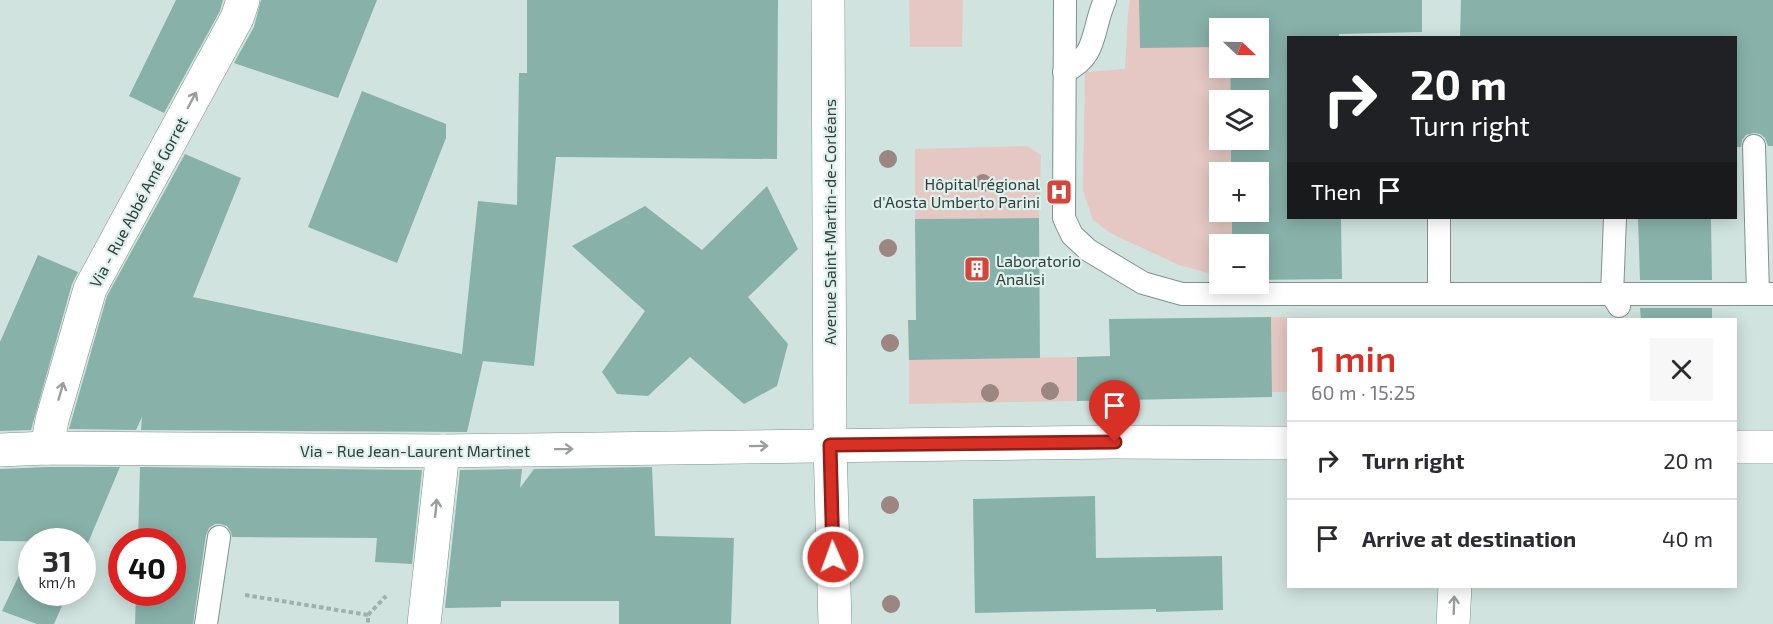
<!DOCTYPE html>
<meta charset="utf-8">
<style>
body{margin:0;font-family:"Exo 2",sans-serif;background:#f7f7f7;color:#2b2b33;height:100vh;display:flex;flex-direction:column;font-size:22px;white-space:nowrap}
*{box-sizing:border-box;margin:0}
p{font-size:20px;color:#7c7c81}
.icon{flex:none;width:33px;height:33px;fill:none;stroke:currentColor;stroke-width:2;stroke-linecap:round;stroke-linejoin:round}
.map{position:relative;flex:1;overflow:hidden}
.panel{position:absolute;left:1287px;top:318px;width:450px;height:270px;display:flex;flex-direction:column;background:#fff;border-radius:0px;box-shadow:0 3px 15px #0003}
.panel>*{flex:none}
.guide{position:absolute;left:1287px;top:36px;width:450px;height:183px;border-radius:0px;box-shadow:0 3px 15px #0003;background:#202124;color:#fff;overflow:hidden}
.needle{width:39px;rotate:112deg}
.controls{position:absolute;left:1209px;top:18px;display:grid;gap:12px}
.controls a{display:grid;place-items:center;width:60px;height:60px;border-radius:0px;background:#fff;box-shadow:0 3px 15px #0003;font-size:30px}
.speed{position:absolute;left:18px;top:528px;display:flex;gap:12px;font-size:30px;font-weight:700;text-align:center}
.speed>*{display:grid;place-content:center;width:78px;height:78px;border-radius:50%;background:#fff;box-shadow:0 3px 15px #0003;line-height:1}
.speed small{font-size:15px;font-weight:400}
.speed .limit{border:9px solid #d22;background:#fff;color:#111}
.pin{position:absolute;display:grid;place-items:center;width:51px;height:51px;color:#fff;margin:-62px -26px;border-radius:50% 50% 50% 0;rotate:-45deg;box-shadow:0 0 6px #0007}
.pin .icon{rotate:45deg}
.me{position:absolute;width:66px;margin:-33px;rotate:358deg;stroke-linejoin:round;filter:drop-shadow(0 0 4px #0008)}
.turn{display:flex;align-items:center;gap:21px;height:126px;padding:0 24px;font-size:27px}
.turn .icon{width:78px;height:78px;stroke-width:2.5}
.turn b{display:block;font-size:42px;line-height:51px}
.then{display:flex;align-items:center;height:57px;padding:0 24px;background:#0003;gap:12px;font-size:22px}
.round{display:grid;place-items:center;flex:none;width:63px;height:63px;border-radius:0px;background:#f7f7f7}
.head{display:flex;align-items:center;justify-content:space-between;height:102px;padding:0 24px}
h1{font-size:36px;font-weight:600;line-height:45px;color:#d93025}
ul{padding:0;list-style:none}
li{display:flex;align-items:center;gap:18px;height:78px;padding:0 24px;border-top:2px solid #e1e1e2}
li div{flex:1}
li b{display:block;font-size:22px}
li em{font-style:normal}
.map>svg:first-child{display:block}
.green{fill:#e5c8c3}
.building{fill:#88b1aa}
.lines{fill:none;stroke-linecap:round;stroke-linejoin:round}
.lane-casing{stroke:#7f928e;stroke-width:24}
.street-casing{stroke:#7f928e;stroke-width:34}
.secondary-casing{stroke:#7f928e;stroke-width:34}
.path{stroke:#a0b0ad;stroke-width:4;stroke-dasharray:4.5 3;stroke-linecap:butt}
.lane{stroke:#fff;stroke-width:22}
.street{stroke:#fff;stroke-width:33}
.secondary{stroke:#fff;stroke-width:33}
.tree{fill:#9b8681}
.oneway{stroke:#9a9e9e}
.route-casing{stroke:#8d1f18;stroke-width:15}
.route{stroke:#d93025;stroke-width:10}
.labels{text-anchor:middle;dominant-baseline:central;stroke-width:4.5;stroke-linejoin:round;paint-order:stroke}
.poi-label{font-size:16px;fill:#363e3c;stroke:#ddf1ed;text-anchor:end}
.street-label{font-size:16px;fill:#363e3c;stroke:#ddf1ed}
</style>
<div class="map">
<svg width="1773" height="624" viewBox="0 0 1773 624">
<rect width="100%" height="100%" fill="#d0e3df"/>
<g class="green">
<polygon points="909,0 963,0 962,47 910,47"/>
<polygon points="1130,0 1169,0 1139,1 1140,47 1219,47 1220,68 1230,68 1231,100 1220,100 1220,140 1231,140 1231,172 1220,172 1220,212 1232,212 1232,244 1220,244 1219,276 1179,265 1110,233 1093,220 1083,190 1085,72 1125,69 1128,13"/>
<polygon points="1027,146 1041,155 1039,218 915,219 915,149"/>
<polygon points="1271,317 1393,319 1288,320 1288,392 1272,392"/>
<polygon points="1077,357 1077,401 909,404 909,360"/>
</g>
<g class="building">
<polygon points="176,0 223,0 220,11 164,113 129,96"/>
<polygon points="261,0 377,0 338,98 234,63 254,27"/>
<polygon points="527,0 778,0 777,159 556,157 534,366 483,361 467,432 141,430 142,417 136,430 69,429 107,296 185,154 241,178 193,297 462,354 478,201 517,205 519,73 527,73"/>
<polygon points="1139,0 1422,0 1422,32 1339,34 1339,38 1288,38 1288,218 1341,218 1342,279 1258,280 1258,244 1232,244 1232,212 1258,212 1258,172 1231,172 1231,140 1258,140 1258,100 1231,100 1230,68 1258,68 1258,28 1220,28 1220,47 1140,48"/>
<polygon points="1461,0 1773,0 1773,146 1768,146 1765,138 1760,134 1754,133 1746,135 1742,140 1741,147 1736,147 1736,38 1460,38"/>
<polygon points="362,91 446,124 446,138 397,263 308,227"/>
<polygon points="767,186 798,249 748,297 788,344 777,386 744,404 690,357 648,396 617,394 602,372 645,311 572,246 645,206 702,250"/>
<polygon points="1039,218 1040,358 909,360 908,320 916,320 915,219"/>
<polygon points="1638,218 1711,218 1712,280 1640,280"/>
<polygon points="38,255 78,272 72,284 31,430 0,431 0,342"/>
<polygon points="1640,308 1712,308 1712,320 1641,320"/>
<polygon points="1271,317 1272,397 1077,401 1077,357 1110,356 1109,319"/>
<polygon points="47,467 120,467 82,557 82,542 0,541 0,469"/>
<polygon points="140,467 422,470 412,564 375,562 377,538 232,537 231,532 227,526 220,524 215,524 209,528 206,535 193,624 135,624 136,592 172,592 172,542 138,542"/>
<polygon points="652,467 655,536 734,538 731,624 619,624 619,601 501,601 501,607 445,608 460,470 522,469 520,488 534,469"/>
<polygon points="1095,496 1096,558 1222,556 1223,610 1156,612 1156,609 975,613 973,499"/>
<polygon points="32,548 32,592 68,592 54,624 37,624 2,611"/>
</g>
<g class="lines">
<defs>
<g id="lane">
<polyline points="1065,0 1064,218 1072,235 1088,250 1143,283 1182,294 1773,294"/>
<path d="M1064 72C1099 55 1091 31 1105 0"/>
<polyline points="1754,146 1758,294"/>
<polyline points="1439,218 1439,294"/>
<polyline points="1615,218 1612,295 1619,306"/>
<polyline points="206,624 219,537"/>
</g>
<g id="street">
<polyline points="1736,447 1773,447"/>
<polyline points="47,448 52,420 90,289 237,18 243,0"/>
<polyline points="0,450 47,448 443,451 1115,442 1288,443"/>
<polyline points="424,624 443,451"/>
<polyline points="1453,624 1455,586"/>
</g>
<polyline id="secondary" points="828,0 830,445 835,624"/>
</defs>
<use href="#lane" class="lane-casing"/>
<use href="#street" class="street-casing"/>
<use href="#secondary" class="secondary-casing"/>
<g class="path">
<polyline points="245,595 368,615 368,624"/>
<polyline points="368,615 386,596"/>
</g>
<use href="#lane" class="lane"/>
<use href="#street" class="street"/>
<use href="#secondary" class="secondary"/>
</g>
<g class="tree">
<circle cx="888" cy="159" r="9"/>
<circle cx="983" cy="183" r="9"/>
<circle cx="888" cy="248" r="9"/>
<circle cx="890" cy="343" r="9"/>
<circle cx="1050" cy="391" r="9"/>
<circle cx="990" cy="393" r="9"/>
<circle cx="890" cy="505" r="9"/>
<circle cx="891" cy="604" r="9"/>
</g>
<defs><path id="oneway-shaft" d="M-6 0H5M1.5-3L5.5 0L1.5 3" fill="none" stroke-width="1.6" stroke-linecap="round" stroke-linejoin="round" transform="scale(1.5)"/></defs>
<g class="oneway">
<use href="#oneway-shaft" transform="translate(192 100) rotate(-62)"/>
<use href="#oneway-shaft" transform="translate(61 391) rotate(-74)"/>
<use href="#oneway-shaft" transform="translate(759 446) rotate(-1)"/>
<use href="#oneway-shaft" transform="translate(564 449) rotate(-1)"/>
<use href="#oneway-shaft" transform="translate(436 508) rotate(-84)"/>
<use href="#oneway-shaft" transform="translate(1454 605) rotate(-88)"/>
</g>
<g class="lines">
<defs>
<polyline id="route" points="833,557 830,445 1115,442"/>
</defs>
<use href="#route" class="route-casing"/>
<use href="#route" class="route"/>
</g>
<defs>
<symbol id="hospital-square" viewBox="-11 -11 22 22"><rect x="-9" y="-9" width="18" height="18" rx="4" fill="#d4463b" stroke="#ddf1ed"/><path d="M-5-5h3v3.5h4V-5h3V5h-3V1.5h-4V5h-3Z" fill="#fff"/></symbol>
<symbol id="building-square" viewBox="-11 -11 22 22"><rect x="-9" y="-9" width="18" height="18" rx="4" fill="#d4463b" stroke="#ddf1ed"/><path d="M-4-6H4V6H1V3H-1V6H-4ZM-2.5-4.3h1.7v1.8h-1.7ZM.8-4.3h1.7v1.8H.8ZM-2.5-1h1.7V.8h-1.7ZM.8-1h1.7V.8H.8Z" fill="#fff"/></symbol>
</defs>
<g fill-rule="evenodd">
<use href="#hospital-square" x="1044" y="177" width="30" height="30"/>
<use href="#building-square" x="962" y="254" width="30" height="30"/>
</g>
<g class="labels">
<g class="poi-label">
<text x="1040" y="183">Hôpital régional<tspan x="1040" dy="18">d'Aosta Umberto Parini</tspan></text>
<text x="996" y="260" text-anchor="start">Laboratorio<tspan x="996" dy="18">Analisi</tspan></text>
</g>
<g class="street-label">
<text transform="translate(138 202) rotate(-62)">Via - Rue Abbé Amé Gorret</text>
<text transform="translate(829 222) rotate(-90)">Avenue Saint-Martin-de-Corléans</text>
<text x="415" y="450">Via - Rue Jean-Laurent Martinet</text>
</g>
</g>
</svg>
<div class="controls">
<a><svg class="needle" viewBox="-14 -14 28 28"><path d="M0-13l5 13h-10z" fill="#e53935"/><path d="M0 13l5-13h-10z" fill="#7c7c81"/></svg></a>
<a><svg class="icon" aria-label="layers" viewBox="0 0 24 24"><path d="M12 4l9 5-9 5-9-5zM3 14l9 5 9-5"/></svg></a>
<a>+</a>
<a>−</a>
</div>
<div class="speed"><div>31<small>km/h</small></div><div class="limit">40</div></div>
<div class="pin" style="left:1115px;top:442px;background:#d93025"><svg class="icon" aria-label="arrive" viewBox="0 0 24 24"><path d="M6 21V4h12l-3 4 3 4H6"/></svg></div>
<svg class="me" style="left:833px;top:557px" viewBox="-20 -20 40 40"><circle r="17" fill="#d93025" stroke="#fff" stroke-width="3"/><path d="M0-11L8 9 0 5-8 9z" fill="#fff"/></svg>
<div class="guide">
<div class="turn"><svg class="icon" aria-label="right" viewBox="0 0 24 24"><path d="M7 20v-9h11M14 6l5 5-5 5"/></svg><div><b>20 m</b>Turn right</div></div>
<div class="then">Then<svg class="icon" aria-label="arrive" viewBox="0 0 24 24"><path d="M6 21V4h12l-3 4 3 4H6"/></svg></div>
</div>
<section class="panel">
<div class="head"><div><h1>1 min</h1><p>60 m · 15:25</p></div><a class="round"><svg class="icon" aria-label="close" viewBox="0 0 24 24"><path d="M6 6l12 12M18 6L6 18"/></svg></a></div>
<ul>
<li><svg class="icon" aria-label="right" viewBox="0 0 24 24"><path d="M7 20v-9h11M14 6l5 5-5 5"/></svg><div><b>Turn right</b></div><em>20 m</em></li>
<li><svg class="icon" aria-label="arrive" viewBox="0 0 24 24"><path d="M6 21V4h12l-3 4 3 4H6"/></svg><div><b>Arrive at destination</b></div><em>40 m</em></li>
</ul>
</section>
</div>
